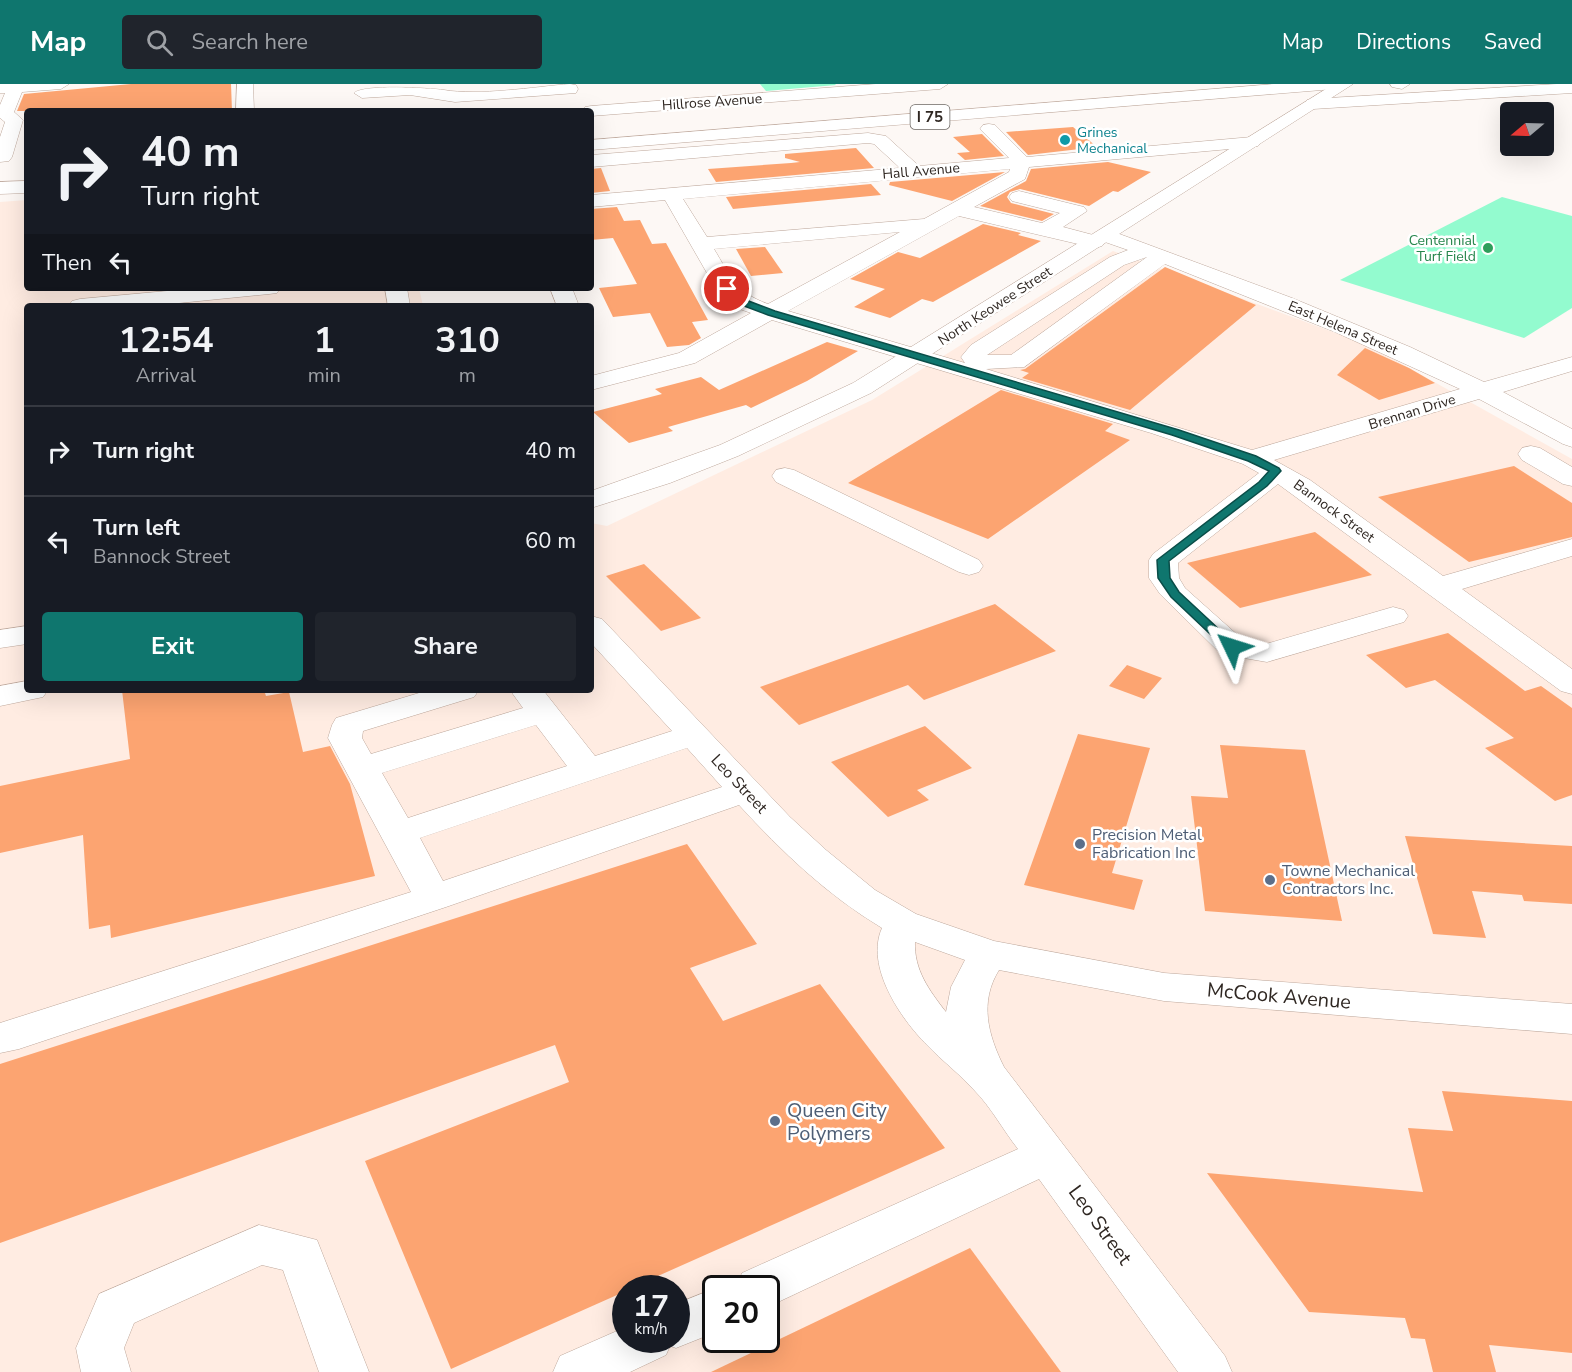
<!DOCTYPE html>
<style>
body{margin:0;font-family:"Nunito Sans",sans-serif;background:#20242c;color:#f1f3f6;height:100vh;display:flex;flex-direction:column;font-size:22px;white-space:nowrap}
*{box-sizing:border-box;margin:0}
p{font-size:20px;color:#9ea1a6}
.icon{flex:none;width:33px;height:33px;fill:none;stroke:currentColor;stroke-width:2;stroke-linecap:round;stroke-linejoin:round}
.map{position:relative;flex:1;overflow:hidden}
.details{position:absolute;left:24px;top:219px;width:570px;height:390px;display:flex;flex-direction:column;background:#171b24;border-radius:6px;box-shadow:0 6px 24px #0002}
.details>*{flex:none}
.banner{position:absolute;left:24px;top:24px;width:570px;height:183px;border-radius:6px;box-shadow:0 6px 24px #0002;background:#171b24;color:#f1f3f6;overflow:hidden}
.needle{width:39px;rotate:251deg}
.controls{position:absolute;left:1500px;top:18px;display:grid;gap:12px}
.controls a{display:grid;place-items:center;width:54px;height:54px;border-radius:6px;background:#171b24;box-shadow:0 6px 24px #0002;font-size:30px}
.speed{position:absolute;left:612px;top:1191px;display:flex;gap:12px;font-size:30px;font-weight:700;text-align:center}
.speed>*{display:grid;place-content:center;width:78px;height:78px;border-radius:50%;background:#171b24;box-shadow:0 6px 24px #0002;line-height:1}
.speed small{font-size:15px;font-weight:400}
.speed .limit{border:3px solid #111;border-radius:9px;background:#fff;color:#111}
.pin{position:absolute;display:grid;place-items:center;width:51px;height:51px;color:#fff;margin:-26px;border:3px solid #fff;border-radius:50%;box-shadow:0 2px 6px #0007}
.me{position:absolute;width:66px;margin:-33px;rotate:311deg;stroke-linejoin:round;filter:drop-shadow(0 0 4px #0008)}
.turn{display:flex;align-items:center;gap:21px;height:126px;padding:0 18px;font-size:27px}
.turn .icon{width:78px;height:78px;stroke-width:2.5}
.turn b{display:block;font-size:42px;line-height:51px}
.then{display:flex;align-items:center;height:57px;padding:0 18px;background:#0003;gap:12px;font-size:22px}
.eta{display:flex;justify-content:space-evenly;align-items:center;height:102px;text-align:center}
.eta b{font-size:36px;font-weight:700;line-height:42px}
.button{display:flex;gap:12px;margin-top:auto;padding:12px 18px}
.button a{flex:1;height:69px;border-radius:6px;background:#0f766e;color:#fff;font-size:24px;font-weight:700;line-height:69px;text-align:center}
.button a+a{background:#20242c;color:#f1f3f6}
ul{padding:0;list-style:none}
li{display:flex;align-items:center;gap:18px;height:90px;padding:0 18px;border-top:2px solid #363941}
li div{flex:1}
li b{display:block;font-size:22px}
li em{font-style:normal}
header{display:flex;align-items:center;gap:36px;box-sizing:border-box;height:84px;padding:0 30px;background:#0f766e;color:#fff}
header strong{font-size:28px}
nav{display:flex;gap:33px;margin-inline-start:auto;font-size:21px}
.search{width:420px;height:54px;background:#20242c;display:flex;align-items:center;gap:15px;box-sizing:border-box;padding:0 21px;border-radius:6px;color:#9ea1a6;font-size:22px}
.map>svg:first-child{display:block}
.built{fill:#ffece2;fill-rule:evenodd}
.green{fill:#93fbcf}
.building{fill:#fca471}
.lines{fill:none;stroke-linecap:round;stroke-linejoin:round}
.minor-casing{stroke:#bea89c;stroke-width:1}
.major-casing{stroke:#bea89c;stroke-width:1}
.highway-casing{stroke:#bea89c;stroke-width:1}
.minor{fill:#fff;fill-rule:evenodd}
.major{fill:#fff;fill-rule:evenodd}
.highway{fill:#fff;fill-rule:evenodd}
.route{fill:#0f766e;stroke:#0a4d48;stroke-width:1.5}
.culture-dot{fill:#0f9aa8;stroke:#fff;stroke-width:2}
.leisure-dot{fill:#2e9e5b;stroke:#fff;stroke-width:2}
.service-dot{fill:#5c6f8a;stroke:#fff;stroke-width:2}
.labels{text-anchor:middle;dominant-baseline:central;stroke-width:5;stroke-linejoin:round;paint-order:stroke}
.far-street-label{font-size:14px;fill:#2f2722;stroke:#fff}
.far-culture-label{font-size:14px;fill:#0d838f;stroke:#fff;text-anchor:start}
.far-leisure-label{font-size:14px;fill:#27864d;stroke:#fff;text-anchor:end}
.shield{fill:#fff;stroke:#6d6864;stroke-width:1.5}
.shield-label{font-size:15px;font-weight:bold;fill:#2f2722}
.street-label{font-size:16px;fill:#2f2722;stroke:#fff}
.service-label{font-size:16px;fill:#4e5e75;stroke:#fff;text-anchor:start}
.near-street-label{font-size:20px;fill:#2f2722;stroke:#fff}
.near-service-label{font-size:20px;fill:#4e5e75;stroke:#fff;text-anchor:start}
</style>
<header>
<strong>Map</strong>
<div class="search"><svg class="icon" aria-label="search" viewBox="0 0 24 24"><circle cx="10" cy="10" r="6"/><path d="M15 15l6 6"/></svg>Search here</div>
<nav><a>Map</a><a>Directions</a><a>Saved</a></nav>
</header>
<div class="map">
<svg width="1572" height="1288" viewBox="0 0 1572 1288">
<rect width="100%" height="100%" fill="#fdf8f5"/>
<path class="built" d="M27 116V204H419L423 222H27V606H591V439L607 442 872 316 1113 167 1368 261 1572 375V1288H0V118ZM626 1204H676V1256H626ZM716 1204H766V1256H716Z"/>
<g class="green">
<polygon points="760,0 835,0 836,1 766,7"/>
<polygon points="1502,113 1572,132 1572,224 1524,254 1340,196"/>
</g>
<g class="building">
<polygon points="131,0 231,0 232,27 17,27 24,10"/>
<polygon points="1073,43 1097,63 1028,71 1006,48"/>
<polygon points="982,50 1004,72 965,76 957,69 970,68 953,53"/>
<polygon points="856,64 874,84 716,98 708,85 791,79 800,78 785,74 785,70"/>
<polygon points="1108,78 1151,88 1118,108 1113,107 1089,122 1020,105 1010,108 1007,113 1011,119 1054,130 1042,137 980,122 1026,97 1031,85"/>
<polygon points="601,84 610,107 591,109 591,85"/>
<polygon points="1005,88 952,117 889,101 890,98"/>
<polygon points="871,100 881,111 733,125 726,113"/>
<polygon points="617,123 624,137 640,136 652,160 666,159 708,236 692,238 701,254 689,261 667,263 650,229 613,233 599,204 637,200 613,154 591,156 591,125"/>
<polygon points="983,140 1021,149 1018,151 1041,157 933,218 922,215 890,234 854,223 885,205 850,195 898,168 920,174"/>
<polygon points="765,163 783,189 751,192 736,165"/>
<polygon points="1165,183 1256,221 1130,326 1022,294 1029,289 1020,286 1025,285"/>
<polygon points="827,258 858,267 807,297 751,324 746,321 668,343 673,347 629,359 593,328 662,310 655,305 701,293 719,306"/>
<polygon points="1365,264 1409,284 1435,299 1379,316 1337,291"/>
<polygon points="1001,306 1113,340 1105,347 1130,356 988,455 848,399"/>
<polygon points="1514,382 1572,419 1572,453 1469,478 1378,413"/>
<polygon points="1315,448 1372,491 1240,524 1187,479"/>
<polygon points="644,480 701,534 661,547 606,492"/>
<polygon points="995,520 1056,567 924,616 908,601 799,641 760,603"/>
<polygon points="1448,549 1525,607 1541,602 1572,624 1572,711 1555,717 1485,664 1514,654 1435,596 1406,604 1366,571"/>
<polygon points="1127,581 1162,594 1144,615 1109,602"/>
<polygon points="122,606 264,606 266,612 289,608 303,668 330,662 350,700 375,792 111,854 110,841 89,845 83,751 0,769 0,702 130,675"/>
<polygon points="925,642 972,684 917,706 929,716 888,733 831,678"/>
<polygon points="1078,650 1150,664 1112,789 1143,796 1134,826 1024,801"/>
<polygon points="1220,661 1305,666 1342,837 1205,827 1191,712 1228,714"/>
<polygon points="1405,752 1572,762 1572,820 1524,817 1522,811 1472,807 1486,854 1433,850"/>
<polygon points="687,760 757,860 690,884 723,937 820,900 945,1064 631,1204 626,1204 626,1207 451,1285 365,1077 569,998 555,961 0,1159 0,980"/>
<polygon points="1442,1007 1572,1017 1572,1269 1489,1261 1496,1288 1433,1288 1425,1255 1411,1254 1405,1234 1309,1228 1207,1089 1423,1108 1408,1044 1453,1047"/>
<polygon points="970,1164 1061,1288 711,1288"/>
</g>
<g class="lines">
<defs>
<g id="minor">
<polygon points="0,0 69,0 61,5 22,8 14,28 23,36 12,73 9,77 0,78 0,53 5,38 0,34 0,21 5,9 0,9"/>
<polygon points="237,0 253,0 254,27 236,27"/>
<path d="M570 0 576 1 578 5 576 9 455 18 410 11 362 14 354 9C364 0 428 4 444 6 478 12 534 3 570 0Z"/>
<polygon points="876,0 948,0 940,5 591,32 591,27 582,27 585,23 591,22"/>
<polygon points="1557,0 1572,0 1572,9 1313,25 1307,24 1305,20 1307,16 1313,15"/>
<path d="M989 40 995 41 1027 73 1252 53 1258 54 1261 58 1258 62 1252 63 1029 83 1025 95 974 123 1042 139 1060 129 1012 117 1009 113 1012 109 1019 107 1084 123 1087 127 1063 143 1097 152 1099 147 1106 145 1292 214 1410 263 1484 298 1572 273V287L1503 308 1572 345V363L1563 360 1479 315 1274 376 1310 396 1443 492 1572 455V472L1462 505 1572 585V610L1561 607 1278 400 1178 479 1179 494 1185 504 1242 555 1266 560 1393 523 1404 526 1408 532 1404 538 1267 578 1221 570 1160 510 1149 494V476L1153 470 1259 389 1243 380 1151 349 772 236 695 279 591 306V292L679 269 751 229 734 223 719 210 665 116 591 123V111L900 84 874 60 868 59 591 83V71L868 49 886 52 919 82 1009 74 980 45 983 41ZM1010 85 1009 88 924 135 707 153 683 115ZM959 132 1095 164 1102 162 1105 158 1128 166 1110 173 971 261 961 273 965 279 788 227ZM900 148 768 220C735 208 731 193 714 165ZM1147 173 1011 271H987L1124 181ZM1165 180 1335 248 1460 305 1252 366 986 285 1024 283Z"/>
<polygon points="200,204 280,204 277,209 269,210 149,222 69,222 72,217 80,215"/>
<polygon points="385,204 407,204 410,222 388,222"/>
<polygon points="550,204 572,204 579,222 557,222"/>
<polygon points="1531,362 1540,364 1572,383 1572,402 1563,400 1522,376 1518,370 1522,364"/>
<polygon points="785,384 794,386 979,476 983,482 979,488 969,491 959,488 776,398 772,392 776,386"/>
<path d="M591 532 602 535 790 733 826 766 875 806 916 830 994 857 1164 889 1572 920V950L1164 917 999 886C979 918 988 951 1004 983L1225 1272 1232 1288H1178L1039 1095 776 1219 766 1222V1204H736L742 1189 1018 1065C1003 1046 991 1023 974 1006 960 990 942 977 927 961 900 934 865 882 882 844 827 811 782 768 739 721L446 823 19 965 0 969V939L411 808 328 654 332 641 336 634 429 606H479L474 613 363 647 362 654 371 670 523 624 510 606H543L595 672 672 647 591 559ZM536 641 567 682 408 734 382 689ZM687 664 722 703 443 797 420 754ZM915 858 965 876 951 903 946 928C929 906 914 886 915 858Z"/>
<polygon points="27,597 27,606 48,606 43,613 0,622 0,602"/>
<polygon points="259,1141 317,1156 369,1288 319,1288 283,1186 262,1181 134,1239 124,1264 131,1288 81,1288 76,1264 99,1210"/>
<polygon points="716,1204 716,1248 676,1264 670,1262 666,1271 630,1288 553,1288 560,1272 626,1243 626,1256 676,1256 676,1220"/>
</g>
<g id="major">
<polygon points="1334,0 1353,0 871,309 738,372 670,399 591,424 591,407 720,361 853,299"/>
<polygon points="27,542 27,560 0,564 0,546"/>
</g>
<g id="highway">
<polygon points="1274,0 1342,0 1334,5 591,66 591,56"/>
<polygon points="1390,0 1410,0 1402,5 1392,3"/>
<polygon points="27,97 27,109 0,110 0,98"/>
</g>
</defs>
<use href="#minor" class="minor-casing"/>
<use href="#major" class="major-casing"/>
<use href="#highway" class="highway-casing"/>
<use href="#minor" class="minor"/>
<use href="#major" class="major"/>
<use href="#highway" class="highway"/>
</g>
<polygon class="route" points="724,203 730,203 746,216 775,227 1179,346 1256,372 1279,384 1281,387 1267,402 1169,477 1170,494 1179,508 1236,561 1238,563 1236,566 1227,566 1171,513 1158,494 1157,476 1259,398 1269,387 1248,377 1172,351 768,231 739,220 724,207"/>
<circle class="culture-dot" cx="1065" cy="56" r="6"/>
<circle class="leisure-dot" cx="1488" cy="164" r="6"/>
<g class="service-dot">
<circle cx="1080" cy="760" r="6"/>
<circle cx="1270" cy="796" r="6"/>
<circle cx="775" cy="1037" r="6"/>
</g>
<g class="labels">
<g class="far-street-label">
<text transform="translate(712 18) rotate(-4)">Hillrose Avenue</text>
<text transform="translate(921 87) rotate(-5)">Hall Avenue</text>
<text transform="translate(995 222) rotate(-33)">North Keowee Street</text>
<text transform="translate(1343 244) rotate(23)">East Helena Street</text>
<text transform="translate(1412 328) rotate(-17)">Brennan Drive</text>
<text transform="translate(1334 427) rotate(36)">Bannock Street</text>
</g>
<g class="far-culture-label">
<text x="1077" y="48">Grines<tspan x="1077" dy="16">Mechanical</tspan></text>
</g>
<g class="far-leisure-label">
<text x="1476" y="156">Centennial<tspan x="1476" dy="16">Turf Field</tspan></text>
</g>
<rect class="shield" x="910.5" y="21" width="39" height="24" rx="4.5"/>
<g class="shield-label">
<text x="930" y="33">I 75</text>
</g>
<g class="street-label">
<text transform="translate(739 700) rotate(47)">Leo Street</text>
</g>
<g class="service-label">
<text x="1092" y="751">Precision Metal<tspan x="1092" dy="18">Fabrication Inc</tspan></text>
<text x="1282" y="787">Towne Mechanical<tspan x="1282" dy="18">Contractors Inc.</tspan></text>
</g>
<g class="near-street-label">
<text transform="translate(1279 912) rotate(5)">McCook Avenue</text>
<text transform="translate(1100 1141) rotate(54)">Leo Street</text>
</g>
<g class="near-service-label">
<text x="787" y="1026">Queen City<tspan x="787" dy="23">Polymers</tspan></text>
</g>
</g>
</svg>
<div class="controls">
<a><svg class="needle" viewBox="-14 -14 28 28"><path d="M0-13l5 13h-10z" fill="#e53935"/><path d="M0 13l5-13h-10z" fill="#9ea1a6"/></svg></a>
</div>
<div class="speed"><div>17<small>km/h</small></div><div class="limit">20</div></div>
<div class="pin" style="left:727px;top:205px;background:#d93025"><svg class="icon" aria-label="arrive" viewBox="0 0 24 24"><path d="M6 21V4h12l-3 4 3 4H6"/></svg></div>
<svg class="me" style="left:1232px;top:563px" viewBox="-20 -20 40 40"><path d="M0-17L14 15 0 8-14 15z" fill="#0f766e" stroke="#fff" stroke-width="4"/></svg>
<div class="banner">
<div class="turn"><svg class="icon" aria-label="right" viewBox="0 0 24 24"><path d="M7 20v-9h11M14 6l5 5-5 5"/></svg><div><b>40 m</b>Turn right</div></div>
<div class="then">Then<svg class="icon" aria-label="left" viewBox="0 0 24 24"><path d="M17 20v-9H6M10 6l-5 5 5 5"/></svg></div>
</div>
<section class="details">
<div class="eta">
<div><b>12:54</b><p>Arrival</p></div>
<div><b>1</b><p>min</p></div>
<div><b>310</b><p>m</p></div>
</div>
<ul>
<li><svg class="icon" aria-label="right" viewBox="0 0 24 24"><path d="M7 20v-9h11M14 6l5 5-5 5"/></svg><div><b>Turn right</b></div><em>40 m</em></li>
<li><svg class="icon" aria-label="left" viewBox="0 0 24 24"><path d="M17 20v-9H6M10 6l-5 5 5 5"/></svg><div><b>Turn left</b><p>Bannock Street</p></div><em>60 m</em></li>
</ul>
<div class="button"><a>Exit</a><a>Share</a></div>
</section>
</div>
